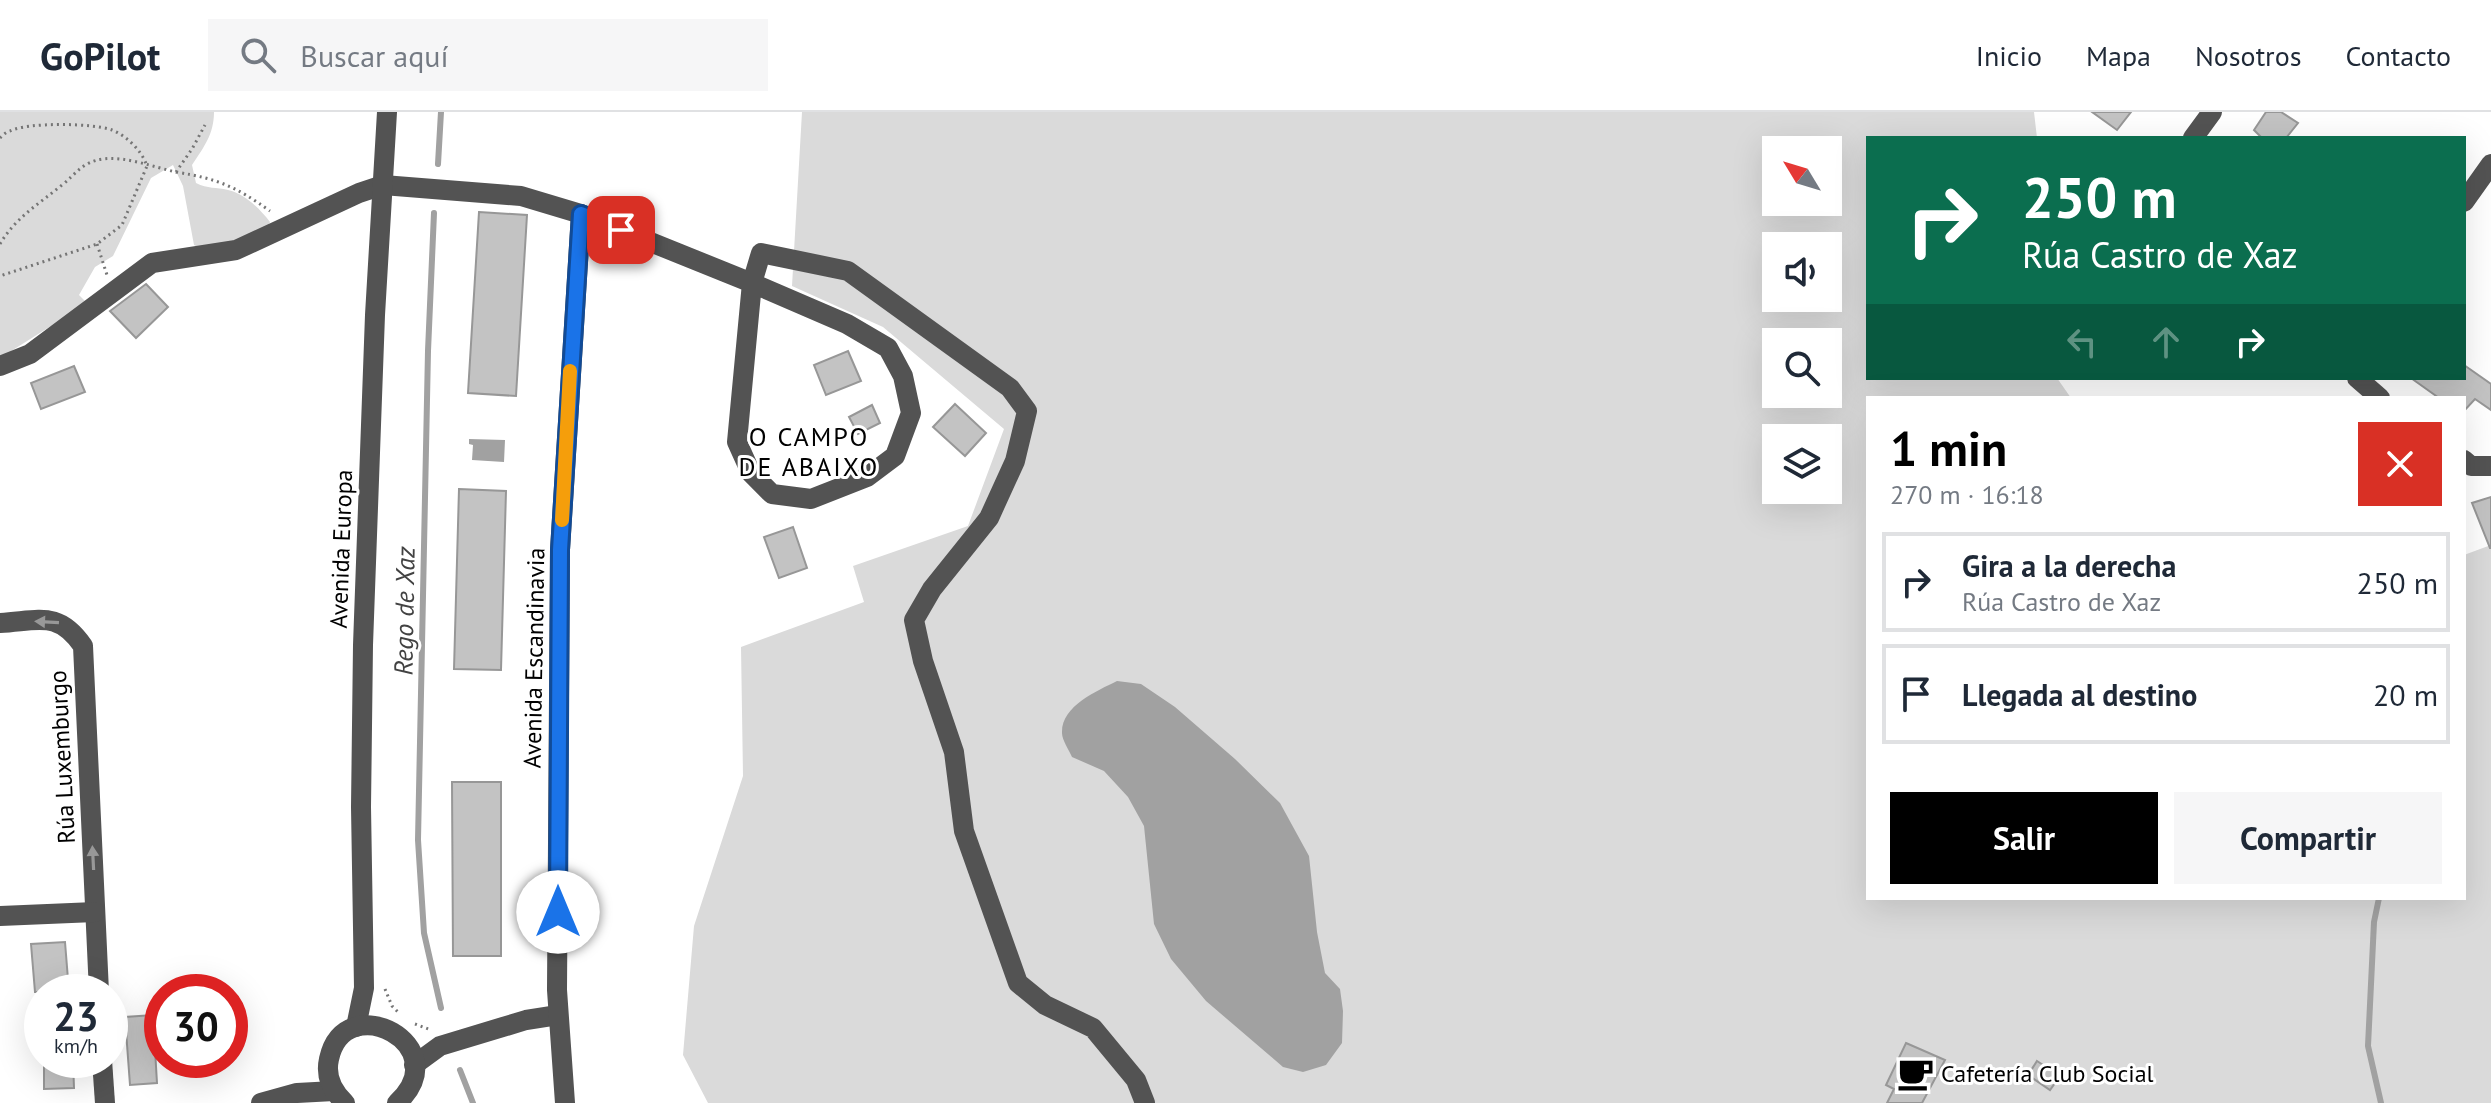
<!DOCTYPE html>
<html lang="es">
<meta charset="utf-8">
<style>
body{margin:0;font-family:"PT Sans",sans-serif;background:#f6f6f7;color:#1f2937;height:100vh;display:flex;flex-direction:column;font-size:30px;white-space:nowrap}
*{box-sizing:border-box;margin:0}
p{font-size:26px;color:#747a83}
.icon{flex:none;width:44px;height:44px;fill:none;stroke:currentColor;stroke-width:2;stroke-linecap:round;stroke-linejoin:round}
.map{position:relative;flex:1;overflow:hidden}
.panel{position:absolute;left:1866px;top:284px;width:600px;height:504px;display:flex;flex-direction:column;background:#fff;border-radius:0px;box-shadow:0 8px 32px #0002}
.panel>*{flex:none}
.top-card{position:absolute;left:1866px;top:24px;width:600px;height:244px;border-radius:0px;box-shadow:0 8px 32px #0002;background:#0b6e4f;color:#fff;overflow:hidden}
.needle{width:52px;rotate:308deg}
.controls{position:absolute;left:1762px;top:24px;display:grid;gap:16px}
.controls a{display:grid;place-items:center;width:80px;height:80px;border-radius:0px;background:#fff;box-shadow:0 8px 32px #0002;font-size:40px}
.speed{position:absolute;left:24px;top:862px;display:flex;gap:16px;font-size:40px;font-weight:700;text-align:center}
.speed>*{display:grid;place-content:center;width:104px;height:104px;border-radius:50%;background:#fff;box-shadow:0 8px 32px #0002;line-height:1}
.speed small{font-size:20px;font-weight:400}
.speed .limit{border:12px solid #d22;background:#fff;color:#111}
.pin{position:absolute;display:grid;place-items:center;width:68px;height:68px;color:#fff;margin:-34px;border-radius:16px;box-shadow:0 4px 12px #0006}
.me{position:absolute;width:88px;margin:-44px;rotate:0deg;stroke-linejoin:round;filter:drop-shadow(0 0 6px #0008)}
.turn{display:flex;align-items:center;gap:28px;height:168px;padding:0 24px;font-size:36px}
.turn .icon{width:104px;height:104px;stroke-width:2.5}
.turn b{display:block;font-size:56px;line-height:68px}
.lanes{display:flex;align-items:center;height:76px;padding:0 24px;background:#0003;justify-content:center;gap:40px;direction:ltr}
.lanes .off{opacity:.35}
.round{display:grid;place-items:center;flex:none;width:84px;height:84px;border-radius:0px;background:#f6f6f7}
.overview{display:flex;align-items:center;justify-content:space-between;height:136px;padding:0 24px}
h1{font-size:48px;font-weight:700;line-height:60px;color:#000}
.button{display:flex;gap:16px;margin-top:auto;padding:16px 24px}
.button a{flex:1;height:92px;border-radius:0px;background:#000;color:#fff;font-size:32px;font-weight:700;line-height:92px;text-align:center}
.button a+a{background:#f6f6f7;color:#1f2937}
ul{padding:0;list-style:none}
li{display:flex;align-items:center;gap:24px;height:100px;margin:0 16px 12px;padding:0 8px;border:4px solid #e0e1e3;border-radius:0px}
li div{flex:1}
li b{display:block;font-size:30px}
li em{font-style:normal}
header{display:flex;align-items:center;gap:48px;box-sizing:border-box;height:112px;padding:0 40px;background:#fff;border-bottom:2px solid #e0e1e3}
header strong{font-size:38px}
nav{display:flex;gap:44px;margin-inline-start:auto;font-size:28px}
.search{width:560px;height:72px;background:#f6f6f7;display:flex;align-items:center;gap:20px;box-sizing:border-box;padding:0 28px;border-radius:0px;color:#747a83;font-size:30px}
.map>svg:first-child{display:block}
.green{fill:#dadada;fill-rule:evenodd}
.water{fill:#a1a1a1}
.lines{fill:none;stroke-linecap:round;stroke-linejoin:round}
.stream{stroke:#a1a1a1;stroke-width:6}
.building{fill:#c3c3c3;stroke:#979797;stroke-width:2}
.path{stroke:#757575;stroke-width:3;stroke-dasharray:2 4;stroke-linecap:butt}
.minor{stroke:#535353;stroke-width:20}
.oneway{fill:#989898}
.route-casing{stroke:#114b97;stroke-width:20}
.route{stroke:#1a73e8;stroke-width:14}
.slow{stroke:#f59e0b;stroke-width:14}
.labels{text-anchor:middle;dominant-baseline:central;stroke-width:6;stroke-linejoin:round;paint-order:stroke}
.street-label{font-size:24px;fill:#000;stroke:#fff}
.poi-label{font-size:24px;fill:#000;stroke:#fff;text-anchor:start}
.neighbourhood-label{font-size:26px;letter-spacing:2px;fill:#000;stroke:#fff}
.water-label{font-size:26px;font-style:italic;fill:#424242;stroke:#fff}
</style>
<header>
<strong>GoPilot</strong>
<div class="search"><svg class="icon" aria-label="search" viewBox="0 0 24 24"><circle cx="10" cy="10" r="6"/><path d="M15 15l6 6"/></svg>Buscar aquí</div>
<nav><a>Inicio</a><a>Mapa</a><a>Nosotros</a><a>Contacto</a></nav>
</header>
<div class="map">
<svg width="2491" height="991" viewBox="0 0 2491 991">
<rect width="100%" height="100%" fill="#fff"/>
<g class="green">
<path d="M0 0H214C214 22 204 35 192 53L196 71C208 77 216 75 228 78 245 82 259 96 270 110L261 131 205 139 194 133 183 74 173 53 151 66 113 144 95 155 79 183 86 190 74 214H51L0 246Z"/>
<path d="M802 0H2034L2037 26H1868V266H2057L2071 286H1868V786H2464V443L2491 433V991H708L683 943 694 814 743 664 741 535 864 490 853 454 968 414 1004 317 883 215 792 174ZM1776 38H1828V90H1776ZM1776 134H1828V186H1776ZM1776 230H1828V282H1776ZM1776 326H1828V378H1776Z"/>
</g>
<g class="water">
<polygon points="469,327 505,328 504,350 472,348 473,333 469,332"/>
<path d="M1117 569 1141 572 1175 595 1235 647 1280 691 1309 744 1317 820 1325 861 1340 877 1343 899 1342 931 1326 953 1303 960 1283 955 1206 889 1171 847 1154 812 1144 714 1128 685 1104 659 1072 645C1069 638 1062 628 1062 621 1061 594 1097 579 1117 569Z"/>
</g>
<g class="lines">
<g class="stream">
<polyline points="438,52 441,0"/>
<polyline points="434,101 428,239 418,728 424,821 441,896"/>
<polyline points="2379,786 2374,810 2368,934 2381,991"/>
<polyline points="460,958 473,991"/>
</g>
</g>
<g class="building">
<polygon points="2092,0 2131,0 2117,18"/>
<polygon points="2266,0 2281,0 2298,11 2286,26 2262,26 2254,18"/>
<polygon points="479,100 527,103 516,284 468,281"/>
<polygon points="146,172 168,195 136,226 110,199"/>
<polygon points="848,239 861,269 826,283 814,253"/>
<polygon points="2464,253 2491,272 2491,298 2475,287 2464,299 2464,286 2439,286 2411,266 2464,266"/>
<polygon points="74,254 85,280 41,297 31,271"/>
<polygon points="955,292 986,321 965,344 933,315"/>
<polygon points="872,293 880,311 858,322 849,305"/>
<polygon points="459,377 506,379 501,558 454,557"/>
<polygon points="2491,385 2491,436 2490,436 2472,391"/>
<polygon points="793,415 807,456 779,466 764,425"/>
<polygon points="452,670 501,670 501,844 453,844"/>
<polygon points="65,830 69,880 35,880 31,832"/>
<polygon points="153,903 157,971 130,973 125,905"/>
<polygon points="1906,931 1945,948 1922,991 1887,991 1894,977 1886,973"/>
<polygon points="44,948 73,948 74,976 44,977"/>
<polygon points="2037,949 2060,964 2050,978 2028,963"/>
</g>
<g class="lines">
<g class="path">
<path d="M0 26C3 23 6 20 10 19 27 10 94 11 112 18 127 24 142 39 147 54L122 113 97 132 0 164"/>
<path d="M176 60C218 67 235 74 270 99"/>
<path d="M0 132C16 105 39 92 62 73 77 61 82 50 103 47 126 44 153 55 176 60L192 37 205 13"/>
<polyline points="97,132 107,163"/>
<polyline points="385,877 392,894 399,901"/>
<polyline points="415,912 431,918"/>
</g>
<g class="minor">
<polyline points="2193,26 2212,0"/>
<polyline points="2464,90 2491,52"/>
<polyline points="0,254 30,242 152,151 236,138 359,81 383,73 521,84 581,102 752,171 847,212 888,236 903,264 911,301 895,344 867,365 811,387 772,382 751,361 737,330 752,171 761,141 848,159 1010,276 1027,299 1015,349 989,406 932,477 914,508 923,549 954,640 964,719 1018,871 1045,893 1093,916 1136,968 1145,991"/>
<polyline points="2357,266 2380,286"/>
<polyline points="2464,348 2471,354 2491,354"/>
<path d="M0 511C39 509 58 498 83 534L99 880"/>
<polyline points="0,804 95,800"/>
<polyline points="356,915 364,876 361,695 363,533 375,203 387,0"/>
<polyline points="102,948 105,991"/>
<polyline points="414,953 440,934 526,908 558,903"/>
<polyline points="261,991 297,981 334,979"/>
<path d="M345 991C332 979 325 965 329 947 345 874 459 934 397 991"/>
<polyline points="565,991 557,878 560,438 581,102"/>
</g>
</g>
<defs><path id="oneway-solid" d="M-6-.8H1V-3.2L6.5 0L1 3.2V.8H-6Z" transform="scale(2)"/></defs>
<g class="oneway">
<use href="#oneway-solid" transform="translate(47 510) rotate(-177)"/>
<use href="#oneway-solid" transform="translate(93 746) rotate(-93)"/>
</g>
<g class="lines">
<defs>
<polyline id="route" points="558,800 560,438 581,102 621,118"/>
</defs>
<use href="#route" class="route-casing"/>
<use href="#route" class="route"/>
<polyline class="slow" points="562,408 570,259"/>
</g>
<defs>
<symbol id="cafe-bare" viewBox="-9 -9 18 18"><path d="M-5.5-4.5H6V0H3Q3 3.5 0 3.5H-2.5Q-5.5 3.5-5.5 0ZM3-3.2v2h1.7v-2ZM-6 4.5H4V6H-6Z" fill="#000" stroke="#fff" stroke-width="2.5" paint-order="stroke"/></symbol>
</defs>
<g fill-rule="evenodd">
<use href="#cafe-bare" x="1890" y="936" width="51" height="51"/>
</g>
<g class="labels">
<g class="street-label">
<text transform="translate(341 437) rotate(-88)">Avenida Europa</text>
<text transform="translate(534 546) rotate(-89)">Avenida Escandinavia</text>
<text transform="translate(62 645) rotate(-93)">Rúa Luxemburgo</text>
</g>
<g class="poi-label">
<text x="1941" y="961">Cafetería Club Social</text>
</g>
<g class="neighbourhood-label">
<text x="809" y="324">O CAMPO<tspan x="809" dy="30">DE ABAIXO</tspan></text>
</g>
<g class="water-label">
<text transform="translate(404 499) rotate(-89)">Rego de Xaz</text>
</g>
</g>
</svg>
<div class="controls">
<a><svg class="needle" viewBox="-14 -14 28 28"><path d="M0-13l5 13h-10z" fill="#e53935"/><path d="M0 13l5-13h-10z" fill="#747a83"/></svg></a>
<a><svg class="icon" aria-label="sound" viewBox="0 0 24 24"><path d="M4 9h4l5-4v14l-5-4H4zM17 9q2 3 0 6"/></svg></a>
<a><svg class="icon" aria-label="search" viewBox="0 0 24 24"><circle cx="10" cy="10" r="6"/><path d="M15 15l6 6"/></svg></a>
<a><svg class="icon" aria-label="layers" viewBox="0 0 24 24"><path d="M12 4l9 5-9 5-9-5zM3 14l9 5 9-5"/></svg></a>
</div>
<div class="speed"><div>23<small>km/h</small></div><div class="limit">30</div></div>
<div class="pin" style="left:621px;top:118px;background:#d93025"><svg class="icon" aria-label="arrive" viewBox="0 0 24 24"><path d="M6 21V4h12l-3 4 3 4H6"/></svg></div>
<svg class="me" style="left:558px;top:800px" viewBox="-20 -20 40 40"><circle r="19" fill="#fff"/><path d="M0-13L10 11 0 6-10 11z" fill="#1a73e8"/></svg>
<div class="top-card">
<div class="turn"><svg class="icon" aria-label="right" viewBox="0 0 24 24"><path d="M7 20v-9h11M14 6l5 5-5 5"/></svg><div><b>250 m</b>Rúa Castro de Xaz</div></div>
<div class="lanes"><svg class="icon off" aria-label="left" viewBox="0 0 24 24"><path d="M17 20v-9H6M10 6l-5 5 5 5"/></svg><svg class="icon off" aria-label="ahead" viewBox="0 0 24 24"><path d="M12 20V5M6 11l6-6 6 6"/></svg><svg class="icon" aria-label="right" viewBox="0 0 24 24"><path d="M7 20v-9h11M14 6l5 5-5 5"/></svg></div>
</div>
<section class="panel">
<div class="overview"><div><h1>1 min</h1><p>270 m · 16:18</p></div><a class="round" style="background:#d93025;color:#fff"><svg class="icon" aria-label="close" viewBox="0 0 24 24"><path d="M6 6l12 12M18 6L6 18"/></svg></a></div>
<ul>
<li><svg class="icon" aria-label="right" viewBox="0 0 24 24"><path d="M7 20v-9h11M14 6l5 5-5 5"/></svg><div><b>Gira a la derecha</b><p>Rúa Castro de Xaz</p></div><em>250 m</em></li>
<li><svg class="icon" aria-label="arrive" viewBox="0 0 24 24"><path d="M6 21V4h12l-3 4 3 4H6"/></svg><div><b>Llegada al destino</b></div><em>20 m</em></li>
</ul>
<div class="button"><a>Salir</a><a>Compartir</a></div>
</section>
</div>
